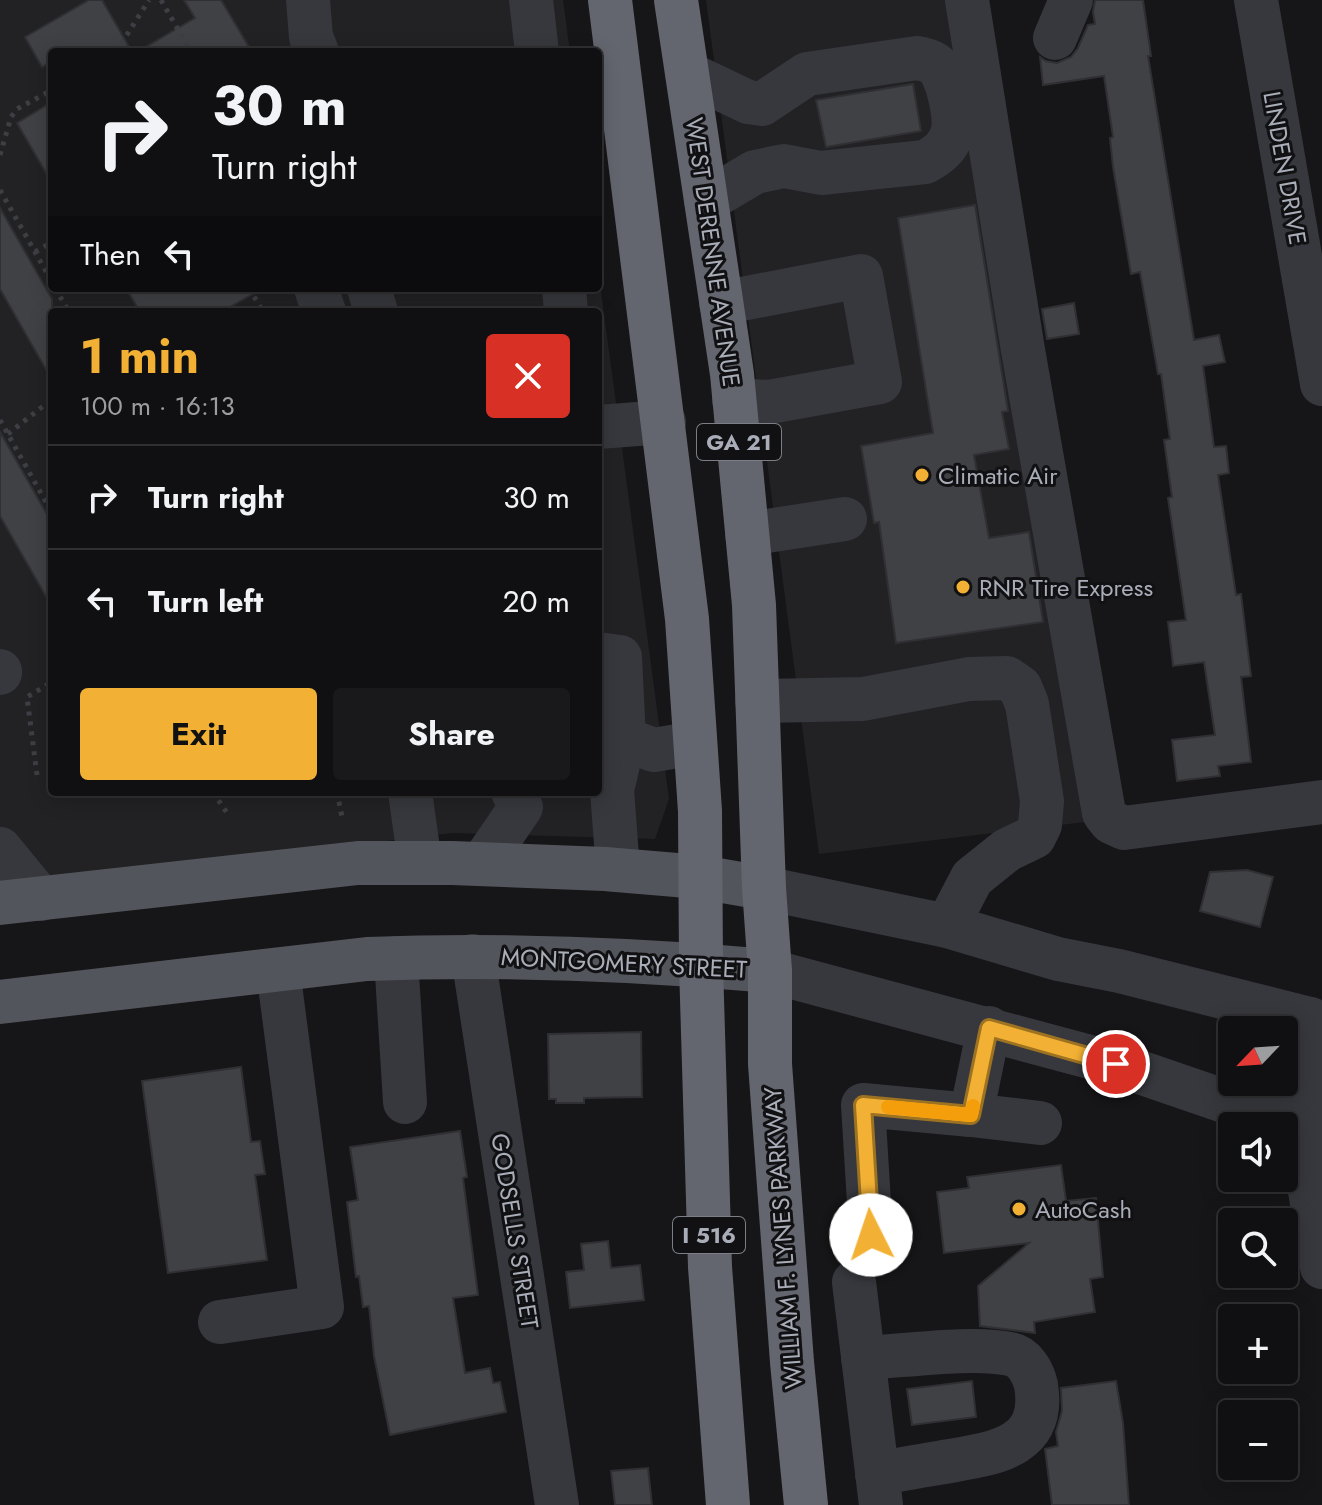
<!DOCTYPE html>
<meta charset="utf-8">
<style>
body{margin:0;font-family:Jost,sans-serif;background:#19191b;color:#f1f3f6;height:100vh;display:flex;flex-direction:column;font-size:30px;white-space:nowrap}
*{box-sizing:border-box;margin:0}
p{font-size:26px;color:#9c9d9f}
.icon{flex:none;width:44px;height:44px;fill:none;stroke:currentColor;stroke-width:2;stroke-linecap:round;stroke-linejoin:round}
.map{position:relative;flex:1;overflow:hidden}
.sheet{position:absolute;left:48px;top:308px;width:554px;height:488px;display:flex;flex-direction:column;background:#101012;border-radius:8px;box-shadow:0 4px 20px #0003,0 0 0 2px #303032}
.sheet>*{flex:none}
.hud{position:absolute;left:48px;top:48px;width:554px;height:244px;border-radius:8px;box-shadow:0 4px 20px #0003,0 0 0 2px #303032;background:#101012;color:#f1f3f6;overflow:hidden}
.needle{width:52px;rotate:245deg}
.fabs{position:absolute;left:1218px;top:1016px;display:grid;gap:16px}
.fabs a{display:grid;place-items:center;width:80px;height:80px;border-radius:8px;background:#101012;box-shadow:0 4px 20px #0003,0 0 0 2px #303032;font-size:40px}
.pin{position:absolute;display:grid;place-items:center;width:68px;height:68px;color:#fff;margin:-34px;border:4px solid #fff;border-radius:50%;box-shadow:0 2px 8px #0007}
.me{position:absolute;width:88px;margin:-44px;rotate:356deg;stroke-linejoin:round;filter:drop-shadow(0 0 6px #0008)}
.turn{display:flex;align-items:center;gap:28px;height:168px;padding:0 32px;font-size:36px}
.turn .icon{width:104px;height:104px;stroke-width:2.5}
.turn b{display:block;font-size:56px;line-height:68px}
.then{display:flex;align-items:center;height:76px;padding:0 32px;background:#0003;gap:16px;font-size:30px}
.round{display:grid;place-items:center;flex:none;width:84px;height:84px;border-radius:8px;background:#19191b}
.head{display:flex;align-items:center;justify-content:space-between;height:136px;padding:0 32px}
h1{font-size:48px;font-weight:700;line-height:60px;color:#f2b134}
.primary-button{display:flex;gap:16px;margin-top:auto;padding:16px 32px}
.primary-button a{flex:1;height:92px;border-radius:8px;background:#f2b134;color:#111;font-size:32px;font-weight:700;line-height:92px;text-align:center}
.primary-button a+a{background:#19191b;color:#f1f3f6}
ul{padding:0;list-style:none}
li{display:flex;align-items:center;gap:24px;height:104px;padding:0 32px;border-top:2px solid #303032}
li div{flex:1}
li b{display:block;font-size:30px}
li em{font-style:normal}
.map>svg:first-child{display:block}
.built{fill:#222225;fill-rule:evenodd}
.building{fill:#404145;stroke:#303034;stroke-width:2}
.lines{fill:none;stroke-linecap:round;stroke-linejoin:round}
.path{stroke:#3d3f44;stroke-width:5;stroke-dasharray:4 6;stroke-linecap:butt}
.minor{stroke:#37383d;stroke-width:44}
.major{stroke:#53555c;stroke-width:44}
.highway{stroke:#63666e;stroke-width:44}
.route-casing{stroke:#9d7322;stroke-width:20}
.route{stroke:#f2b134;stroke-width:14}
.slow{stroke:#f59e0b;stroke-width:14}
.poi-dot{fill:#f2b134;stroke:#111113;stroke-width:3}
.labels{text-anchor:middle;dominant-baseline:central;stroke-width:6;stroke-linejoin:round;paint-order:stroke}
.shield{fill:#111113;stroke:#7b7e86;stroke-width:2}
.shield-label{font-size:22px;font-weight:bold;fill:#a8adb8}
.street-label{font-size:24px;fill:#a8adb8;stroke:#111113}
.poi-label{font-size:24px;fill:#a8adb8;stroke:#111113;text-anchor:start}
</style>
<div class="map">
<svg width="1322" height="1505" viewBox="0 0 1322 1505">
<rect width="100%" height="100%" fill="#161618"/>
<g class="built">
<path d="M0 0H563L570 52H52V288H598V269L669 799 655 839 452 833 0 888ZM52 312H598V792H52Z"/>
<polygon points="706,0 988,0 1119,818 819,854"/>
</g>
<g class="building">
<polygon points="89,0 102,0 132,52 52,52 52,61 42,67 25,37"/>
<polygon points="184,0 221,0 252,52 137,52 195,18"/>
<polygon points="1095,0 1143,0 1151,56 1148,56 1194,340 1219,335 1225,362 1203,366 1214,447 1226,446 1229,473 1218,475 1236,595 1241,594 1251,676 1241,677 1251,762 1218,766 1220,776 1177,781 1172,740 1215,735 1204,662 1173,666 1168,622 1186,620 1168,498 1172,497 1164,440 1170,439 1161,374 1158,374 1140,272 1131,274 1113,167 1110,138 1113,137 1104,76 1043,85 1040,57 1046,61 1057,63 1071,57 1078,48 1088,25 1095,24 1093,12"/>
<polygon points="913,84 921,131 826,147 816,100"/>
<polygon points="52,102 52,183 17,123"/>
<polygon points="975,205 1008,411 1002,412 1009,449 974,455 989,538 1029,532 1043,622 896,643 879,522 874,523 861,446 933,433 898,218"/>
<polygon points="0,208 52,299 52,380 0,289"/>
<polygon points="126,288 264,288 221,312 140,312"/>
<polygon points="1074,303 1079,334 1047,339 1042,309"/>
<polygon points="0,432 52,523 52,607 0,516"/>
<polygon points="1247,870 1273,877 1260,927 1200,911 1210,872"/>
<polygon points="641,1032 642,1097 584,1098 584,1103 556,1103 556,1099 549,1099 548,1034"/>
<polygon points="241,1067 251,1142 260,1141 265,1174 255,1175 267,1260 168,1273 142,1081"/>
<polygon points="460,1131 467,1177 463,1178 478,1295 453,1298 465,1373 490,1368 493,1383 500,1382 506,1412 390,1435 374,1356 369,1306 363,1307 359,1276 356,1277 347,1202 358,1200 350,1147"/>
<polygon points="1061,1165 1066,1201 1096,1198 1103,1277 1090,1279 1095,1312 1034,1322 1035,1333 980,1326 978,1286 1029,1243 944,1253 937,1192 969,1188 967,1177"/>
<polygon points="608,1241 611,1268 640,1265 644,1300 570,1308 566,1272 584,1270 581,1244"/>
<polygon points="972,1381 976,1417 912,1425 907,1389"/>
<polygon points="1116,1381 1123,1423 1129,1505 1052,1505 1045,1449 1058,1446 1056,1432 1062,1411 1061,1388"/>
<polygon points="648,1468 652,1505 615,1505 611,1471"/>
</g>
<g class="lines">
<g class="path">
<polyline points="161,0 191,52"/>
<polyline points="116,52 149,0"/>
<polyline points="0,155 11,117 17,109 52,90"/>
<polyline points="0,190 52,282"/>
<polyline points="35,252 52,242"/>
<polyline points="55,288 69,312"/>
<polyline points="249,288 262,310 258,312"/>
<polyline points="0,420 52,513"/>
<polyline points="8,434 52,399"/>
<polyline points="37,775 27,697 52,682"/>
<polyline points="213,792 229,816"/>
<polyline points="337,792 342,817"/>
</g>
<g class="minor">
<polyline points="308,0 311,37 317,52"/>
<polyline points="531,0 537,52"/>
<polyline points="967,0 1023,350 1104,813 1111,822 1124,828 1322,802"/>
<polyline points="1256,0 1322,384"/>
<polyline points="1055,38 1071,0"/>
<path d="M687 73 748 102 762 104 807 74 917 58C923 59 930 61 935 64 947 73 956 116 953 130 950 146 939 155 925 162L821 173 784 166 755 172 706 201"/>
<polyline points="316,288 324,312"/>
<polyline points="369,288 376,312"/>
<polyline points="564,288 566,312"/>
<polyline points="721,303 861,276 880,382 769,402 734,400"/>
<polyline points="598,427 664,422"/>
<polyline points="747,534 845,519"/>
<polyline points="598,654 620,657 624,739 612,790 618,870"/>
<polyline points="0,671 0,673"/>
<polyline points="757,701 863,699 969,679 1007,678 1020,687 1027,704 1042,801 1040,825 1034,837 1007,850 972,878 947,926"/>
<polyline points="598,745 624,739 654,750 695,743"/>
<polyline points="410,792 420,863"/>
<polyline points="0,849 41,899"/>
<polyline points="482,864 521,807 513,792"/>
<polyline points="764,888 947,926 1058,959 1119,971 1310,1019 1322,1024"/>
<polyline points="473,956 557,1505"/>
<polyline points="396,958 405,1102"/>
<polyline points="770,971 1116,1064 1300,1127 1322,1138"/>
<polyline points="1310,1019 1300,1127 1322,1267"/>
<polyline points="971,1115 1040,1123"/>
<polyline points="871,1235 863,1105 971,1115 989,1028"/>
<polyline points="854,1282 881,1505"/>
<polyline points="220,1322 322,1307 278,970"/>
<path d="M863 1358C904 1356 973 1346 1010 1354 1024 1356 1033 1372 1036 1385 1046 1446 997 1453 950 1461 926 1465 901 1469 877 1474"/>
</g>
<g class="major">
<polyline points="0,903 358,863 452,863 605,869 700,877 764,888"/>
<path d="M0 1002 367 959C501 954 635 959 770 971"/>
</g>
<g class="highway">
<polyline points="610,0 687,619 700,811 701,965 710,1267 728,1505"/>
<polyline points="676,0 732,374 754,605 764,888 770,971 770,1064 792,1362 806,1505"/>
</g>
</g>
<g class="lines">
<defs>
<polyline id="route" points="871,1235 863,1105 971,1115 989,1028 1116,1064"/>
</defs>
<use href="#route" class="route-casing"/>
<use href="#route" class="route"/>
<polyline class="slow" points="888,1107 971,1115 973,1106"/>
</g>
<g class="poi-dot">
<circle cx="922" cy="475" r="8"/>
<circle cx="963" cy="587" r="8"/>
<circle cx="1019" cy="1209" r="8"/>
</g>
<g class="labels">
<g class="shield">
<rect x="697" y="424" width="84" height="36" rx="6"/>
<rect x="673" y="1217" width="72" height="36" rx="6"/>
</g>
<g class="shield-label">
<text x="739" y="442">GA 21</text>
<text x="709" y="1235">I 516</text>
</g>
<g class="street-label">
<text transform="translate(1285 168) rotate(80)">LINDEN DRIVE</text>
<text transform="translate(713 252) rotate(82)">WEST DERENNE AVENUE</text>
<text transform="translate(624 963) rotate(3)">MONTGOMERY STREET</text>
<text transform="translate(515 1231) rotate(81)">GODSELLS STREET</text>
<text transform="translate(783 1238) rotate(-94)">WILLIAM F. LYNES PARKWAY</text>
</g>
<g class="poi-label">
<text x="938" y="475">Climatic Air</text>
<text x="979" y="587">RNR Tire Express</text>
<text x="1035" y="1209">AutoCash</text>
</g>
</g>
</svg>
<div class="fabs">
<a><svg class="needle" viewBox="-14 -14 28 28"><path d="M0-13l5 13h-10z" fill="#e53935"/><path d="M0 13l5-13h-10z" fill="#9c9d9f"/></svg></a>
<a><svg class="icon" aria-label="sound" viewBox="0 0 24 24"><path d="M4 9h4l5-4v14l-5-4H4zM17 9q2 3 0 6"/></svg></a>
<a><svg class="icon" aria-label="search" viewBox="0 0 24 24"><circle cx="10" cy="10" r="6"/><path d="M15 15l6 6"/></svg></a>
<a>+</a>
<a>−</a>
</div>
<div class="pin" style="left:1116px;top:1064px;background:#d93025"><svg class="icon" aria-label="arrive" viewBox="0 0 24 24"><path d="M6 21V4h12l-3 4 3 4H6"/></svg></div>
<svg class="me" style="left:871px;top:1235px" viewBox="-20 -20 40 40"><circle r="19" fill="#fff"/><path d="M0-13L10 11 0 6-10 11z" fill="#f2b134"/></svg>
<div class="hud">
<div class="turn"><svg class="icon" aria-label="right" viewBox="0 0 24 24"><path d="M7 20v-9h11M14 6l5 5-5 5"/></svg><div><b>30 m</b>Turn right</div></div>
<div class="then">Then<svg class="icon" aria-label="left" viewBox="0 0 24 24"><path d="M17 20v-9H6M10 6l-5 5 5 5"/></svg></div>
</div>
<section class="sheet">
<div class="head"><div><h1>1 min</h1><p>100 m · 16:13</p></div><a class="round" style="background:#d93025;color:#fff"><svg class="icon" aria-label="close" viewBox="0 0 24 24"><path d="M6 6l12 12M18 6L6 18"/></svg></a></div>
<ul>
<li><svg class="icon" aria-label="right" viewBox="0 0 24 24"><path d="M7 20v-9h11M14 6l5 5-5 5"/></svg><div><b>Turn right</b></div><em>30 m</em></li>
<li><svg class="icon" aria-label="left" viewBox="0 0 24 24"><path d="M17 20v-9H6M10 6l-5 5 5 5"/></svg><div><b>Turn left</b></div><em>20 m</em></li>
</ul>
<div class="primary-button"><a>Exit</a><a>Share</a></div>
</section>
</div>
